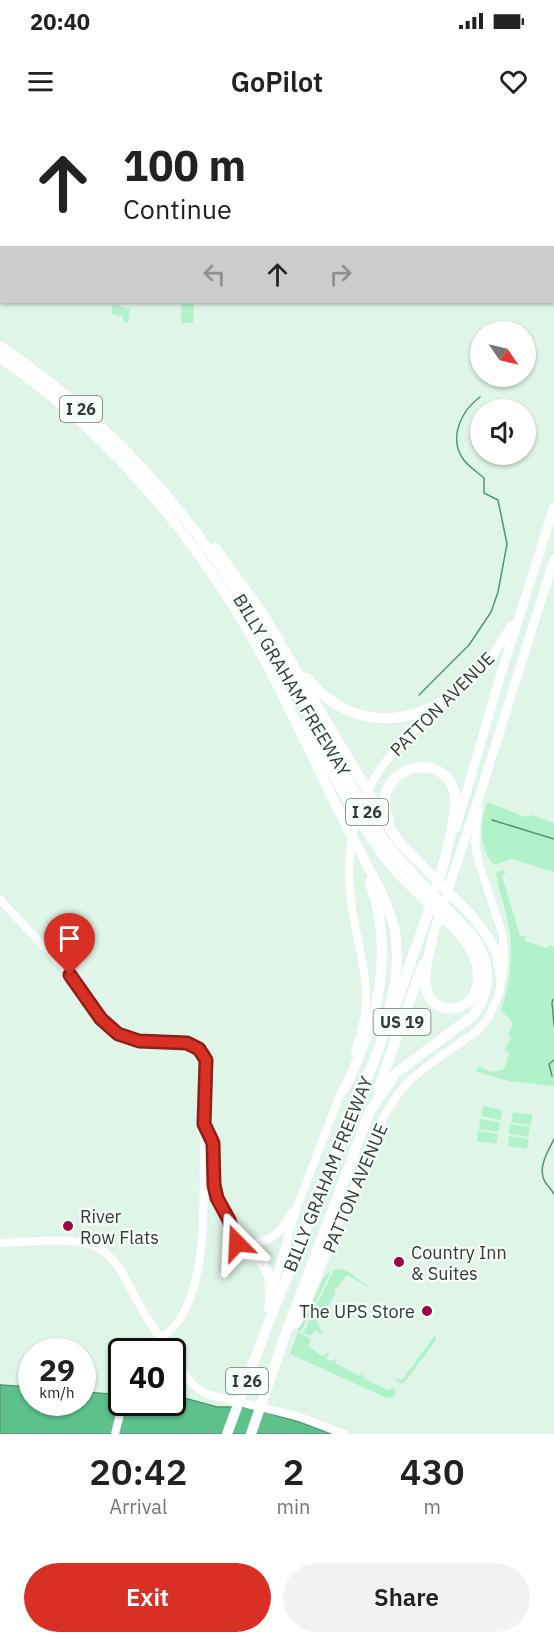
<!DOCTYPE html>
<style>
body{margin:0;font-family:"IBM Plex Sans",sans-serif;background:#f2f2f2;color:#222;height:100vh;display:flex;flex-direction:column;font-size:22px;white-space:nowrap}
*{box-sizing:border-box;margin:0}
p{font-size:20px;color:#767676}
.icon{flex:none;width:33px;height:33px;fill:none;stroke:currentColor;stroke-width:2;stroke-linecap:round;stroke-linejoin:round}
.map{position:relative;height:1314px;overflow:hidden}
.sheet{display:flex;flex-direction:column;background:#fff;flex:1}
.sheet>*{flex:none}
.banner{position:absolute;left:0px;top:0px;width:555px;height:183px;box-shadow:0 2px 4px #0004;background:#fff;color:#222;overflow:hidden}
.needle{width:39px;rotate:124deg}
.controls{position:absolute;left:470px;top:201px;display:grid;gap:12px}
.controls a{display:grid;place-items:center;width:66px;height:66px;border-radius:50%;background:#fff;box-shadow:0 2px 4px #0004;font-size:30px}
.speed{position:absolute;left:18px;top:1218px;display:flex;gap:12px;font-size:30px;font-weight:700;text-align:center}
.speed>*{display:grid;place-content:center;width:78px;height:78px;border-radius:50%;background:#fff;box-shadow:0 2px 4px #0004;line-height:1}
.speed small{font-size:15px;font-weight:400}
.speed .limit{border:3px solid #111;border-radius:9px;background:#fff;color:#111}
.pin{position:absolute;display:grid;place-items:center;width:51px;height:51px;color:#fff;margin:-62px -26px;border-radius:50% 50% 50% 0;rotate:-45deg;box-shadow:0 0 6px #0007}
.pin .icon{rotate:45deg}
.me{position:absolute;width:66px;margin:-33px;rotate:339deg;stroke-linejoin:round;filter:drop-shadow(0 0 4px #0008)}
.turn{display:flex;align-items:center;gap:21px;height:126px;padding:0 24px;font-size:27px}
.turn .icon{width:78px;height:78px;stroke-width:2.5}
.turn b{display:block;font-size:42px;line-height:51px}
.lanes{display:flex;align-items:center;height:57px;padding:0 24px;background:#0003;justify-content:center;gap:30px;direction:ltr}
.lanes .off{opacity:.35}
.eta{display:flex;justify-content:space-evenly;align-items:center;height:102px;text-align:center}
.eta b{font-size:36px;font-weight:600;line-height:42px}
.button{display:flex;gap:12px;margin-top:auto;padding:12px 24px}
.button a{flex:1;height:69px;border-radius:36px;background:#d93025;color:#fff;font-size:24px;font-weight:600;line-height:69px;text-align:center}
.button a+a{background:#f2f2f2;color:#222}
.status{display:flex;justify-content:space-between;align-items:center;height:42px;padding:0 30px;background:#fff;direction:ltr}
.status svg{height:16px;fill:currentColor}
header{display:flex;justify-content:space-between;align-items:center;height:78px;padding:0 24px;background:#fff;font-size:27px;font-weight:600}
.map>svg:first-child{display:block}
.green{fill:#b2f2cb}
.water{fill:#5ec18b;stroke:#519871;stroke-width:1.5}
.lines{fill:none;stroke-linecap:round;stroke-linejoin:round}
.stream{stroke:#519871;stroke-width:1.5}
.tertiary{stroke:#fff;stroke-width:8}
.primary{stroke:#fff;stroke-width:9}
.motorway{stroke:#fff;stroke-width:10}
.route-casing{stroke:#8d1f18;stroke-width:15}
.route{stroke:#d93025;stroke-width:10}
.poi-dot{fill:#a00444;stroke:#f6fef9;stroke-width:2}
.labels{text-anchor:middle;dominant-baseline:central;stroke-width:4.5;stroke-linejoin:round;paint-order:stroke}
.shield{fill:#f6fef9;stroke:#6d7570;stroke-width:1.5}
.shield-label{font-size:16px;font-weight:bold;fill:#323a35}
.street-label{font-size:18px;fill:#323a35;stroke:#f6fef9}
.poi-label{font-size:18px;fill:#323a35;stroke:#f6fef9;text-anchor:start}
</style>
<div class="status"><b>20:40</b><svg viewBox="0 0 49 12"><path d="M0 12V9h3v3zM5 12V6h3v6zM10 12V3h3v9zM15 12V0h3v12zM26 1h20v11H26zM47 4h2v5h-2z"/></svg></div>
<header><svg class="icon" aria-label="menu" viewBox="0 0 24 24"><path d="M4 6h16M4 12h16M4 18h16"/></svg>GoPilot<svg class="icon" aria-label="heart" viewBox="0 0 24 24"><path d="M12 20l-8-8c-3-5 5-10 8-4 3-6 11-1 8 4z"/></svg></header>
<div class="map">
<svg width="554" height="1314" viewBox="0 0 554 1314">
<rect width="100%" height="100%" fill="#dff5e7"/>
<g class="green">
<polygon points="182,184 194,184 193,203 181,203"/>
<polygon points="114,185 130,189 128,203 123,201 123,194 119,196 112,194 112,186"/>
<path d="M487 682 525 697 532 695 554 703V752L512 739 494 745C478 726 480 705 487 682Z"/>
<path d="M502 750 506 753 502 756 520 816 523 815 526 817 525 821 546 828 549 825 554 827V966L509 961 476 952 479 946 490 952 502 950 505 946 509 933 504 930 511 918 508 916 513 903 501 890C511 861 514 828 507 798 504 783 498 768 496 753Z"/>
<polygon points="483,986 502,990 501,1000 481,996"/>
<polygon points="513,992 532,995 531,1005 511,1002"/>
<polygon points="480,999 500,1002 498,1012 479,1009"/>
<polygon points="510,1004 530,1007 528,1017 509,1014"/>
<polygon points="478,1011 498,1014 496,1024 477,1021"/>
<polygon points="509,1016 529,1019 527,1029 508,1026"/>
<polygon points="340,1149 349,1152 370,1168 347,1155 334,1171 336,1173 317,1202 323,1215 316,1210 310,1216 303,1213 334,1150"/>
<polygon points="331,1151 301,1212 297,1210 311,1186 324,1157"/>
<polygon points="298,1212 311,1219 308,1226 322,1236 327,1233 329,1234 326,1238 331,1241 337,1238 335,1243 360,1256 364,1252 363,1258 390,1271 392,1268 395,1268 396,1275 392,1278 387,1278 290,1234"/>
<polygon points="435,1215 436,1220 405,1262 402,1264 397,1262 396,1258 402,1260"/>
</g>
<polygon class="water" points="0,1265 31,1267 32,1282 82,1282 83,1272 110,1274 121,1270 122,1282 172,1282 173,1275 217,1287 248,1287 302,1303 332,1314 0,1314"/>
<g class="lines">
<g class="stream">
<path d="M419 575 469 525 491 492 498 472 507 424 498 380 484 373V358C477 352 468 346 463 339 448 317 462 290 480 277"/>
<polyline points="492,700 554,719"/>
<polyline points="554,879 552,882 554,906"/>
<polyline points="552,956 549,944 554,940"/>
<path d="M554 1019C548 1031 537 1048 545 1062 548 1066 551 1069 554 1074"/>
</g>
<g class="tertiary">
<path d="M366 674C383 638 412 609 444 585"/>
<path d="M0 779C23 806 49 830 72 857 87 875 96 902 118 914 142 926 181 915 198 929 201 931 204 936 206 940 205 972 204 1004 204 1037 203 1087 207 1151 182 1196 173 1211 158 1220 146 1232"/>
<path d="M355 933C360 917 365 901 366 884 367 848 355 815 351 780 347 750 349 722 358 694"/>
<polyline points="205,1005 213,1020 214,1041"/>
<polyline points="204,1036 210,1036 214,1039 215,1070 229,1100 242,1135"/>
<path d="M0 1123C24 1122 71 1117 92 1125 120 1136 130 1170 144 1193 152 1206 161 1219 170 1232"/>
<path d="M239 1128C265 1119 278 1122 291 1093"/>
<polyline points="317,1156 384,996 397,975 408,962 431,943 477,911 489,897 499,874 504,841 503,816 478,740 475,722 478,688"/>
<polyline points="273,1168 295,1092 343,967"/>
<polyline points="172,1235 191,1263 206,1274 297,1296 344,1314"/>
<polyline points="115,1314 123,1282"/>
</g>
<g class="primary">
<polyline points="456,574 488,543 512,505"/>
<polyline points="456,708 497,567 554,387"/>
<polyline points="434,812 481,671 554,439"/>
</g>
<g class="motorway">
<path d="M0 226C90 287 168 367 228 458 284 543 330 634 384 720L400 740 472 815C491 840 493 868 474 895L396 953 370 991 287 1210 251 1314"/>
<path d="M0 238C96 303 176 393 237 492 274 552 303 618 334 681 350 714 368 745 384 778L395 809 397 839 395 864 381 923 266 1209 227 1314"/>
<polyline points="215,428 261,491 387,704 400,723 472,796 488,817 497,834 501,858"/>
<path d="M307 558C336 594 379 608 423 591 435 587 445 579 456 574"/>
<path d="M305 605C333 653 359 706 394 749 415 773 463 810 474 836 481 853 480 881 459 887 452 890 444 889 437 885 415 871 430 833 434 812"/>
<path d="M389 700C366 649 444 625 455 674 458 692 443 747 437 766"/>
<polyline points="395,888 432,781"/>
<polyline points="378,970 423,844"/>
<path d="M343 971C351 958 356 943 362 929 384 874 390 819 370 762"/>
<path d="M242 1135 258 1138C272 1153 272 1169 269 1188"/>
<polyline points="295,1204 297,1202 317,1156"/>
</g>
</g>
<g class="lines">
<defs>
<polyline id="route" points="70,855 101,899 118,914 139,921 187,923 199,929 206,940 204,1004 213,1023 214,1065 217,1078 229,1100 237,1123"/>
</defs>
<use href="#route" class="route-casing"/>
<use href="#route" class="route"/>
</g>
<g class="poi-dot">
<circle cx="68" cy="1106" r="6"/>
<circle cx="399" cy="1142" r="6"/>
<circle cx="427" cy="1191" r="6"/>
</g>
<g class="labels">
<g class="shield">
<rect x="60" y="276" width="42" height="26" rx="4.5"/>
<rect x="346" y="679" width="42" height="26" rx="4.5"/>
<rect x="373.5" y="889" width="57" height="26" rx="4.5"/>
<rect x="226" y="1248" width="42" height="26" rx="4.5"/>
</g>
<g class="shield-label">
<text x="81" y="289">I 26</text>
<text x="367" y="692">I 26</text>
<text x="402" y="902">US 19</text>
<text x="247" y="1261">I 26</text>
</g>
<g class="street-label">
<text transform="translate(292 565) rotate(59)">BILLY GRAHAM FREEWAY</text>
<text transform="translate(442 584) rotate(-45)">PATTON AVENUE</text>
<text transform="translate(328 1054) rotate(-68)">BILLY GRAHAM FREEWAY</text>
<text transform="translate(355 1068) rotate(-67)">PATTON AVENUE</text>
</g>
<g class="poi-label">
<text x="80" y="1096">River<tspan x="80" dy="21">Row Flats</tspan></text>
<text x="411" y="1132">Country Inn<tspan x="411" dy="21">&amp; Suites</tspan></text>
<text x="415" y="1191" text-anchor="end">The UPS Store</text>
</g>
</g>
</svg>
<div class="controls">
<a><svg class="needle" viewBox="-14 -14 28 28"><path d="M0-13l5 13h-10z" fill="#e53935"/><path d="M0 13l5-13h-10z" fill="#767676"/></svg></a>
<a><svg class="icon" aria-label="sound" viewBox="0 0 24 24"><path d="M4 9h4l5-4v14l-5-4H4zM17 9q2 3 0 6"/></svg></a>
</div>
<div class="speed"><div>29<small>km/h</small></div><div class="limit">40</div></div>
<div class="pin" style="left:70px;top:855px;background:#d93025"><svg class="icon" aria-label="arrive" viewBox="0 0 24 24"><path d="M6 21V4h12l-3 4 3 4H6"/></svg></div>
<svg class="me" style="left:237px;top:1123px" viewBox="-20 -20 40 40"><path d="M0-17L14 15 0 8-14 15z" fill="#d93025" stroke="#fff" stroke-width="4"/></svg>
<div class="banner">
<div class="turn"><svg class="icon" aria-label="ahead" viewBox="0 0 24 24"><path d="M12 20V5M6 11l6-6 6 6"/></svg><div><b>100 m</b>Continue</div></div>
<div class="lanes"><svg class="icon off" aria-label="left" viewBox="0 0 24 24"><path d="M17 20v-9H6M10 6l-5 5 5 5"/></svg><svg class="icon" aria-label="ahead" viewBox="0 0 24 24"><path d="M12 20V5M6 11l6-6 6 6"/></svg><svg class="icon off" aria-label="right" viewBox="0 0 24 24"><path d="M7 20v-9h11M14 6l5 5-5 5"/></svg></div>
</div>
</div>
<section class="sheet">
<div class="eta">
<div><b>20:42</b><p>Arrival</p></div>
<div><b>2</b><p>min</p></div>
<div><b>430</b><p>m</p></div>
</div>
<div class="button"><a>Exit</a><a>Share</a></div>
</section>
